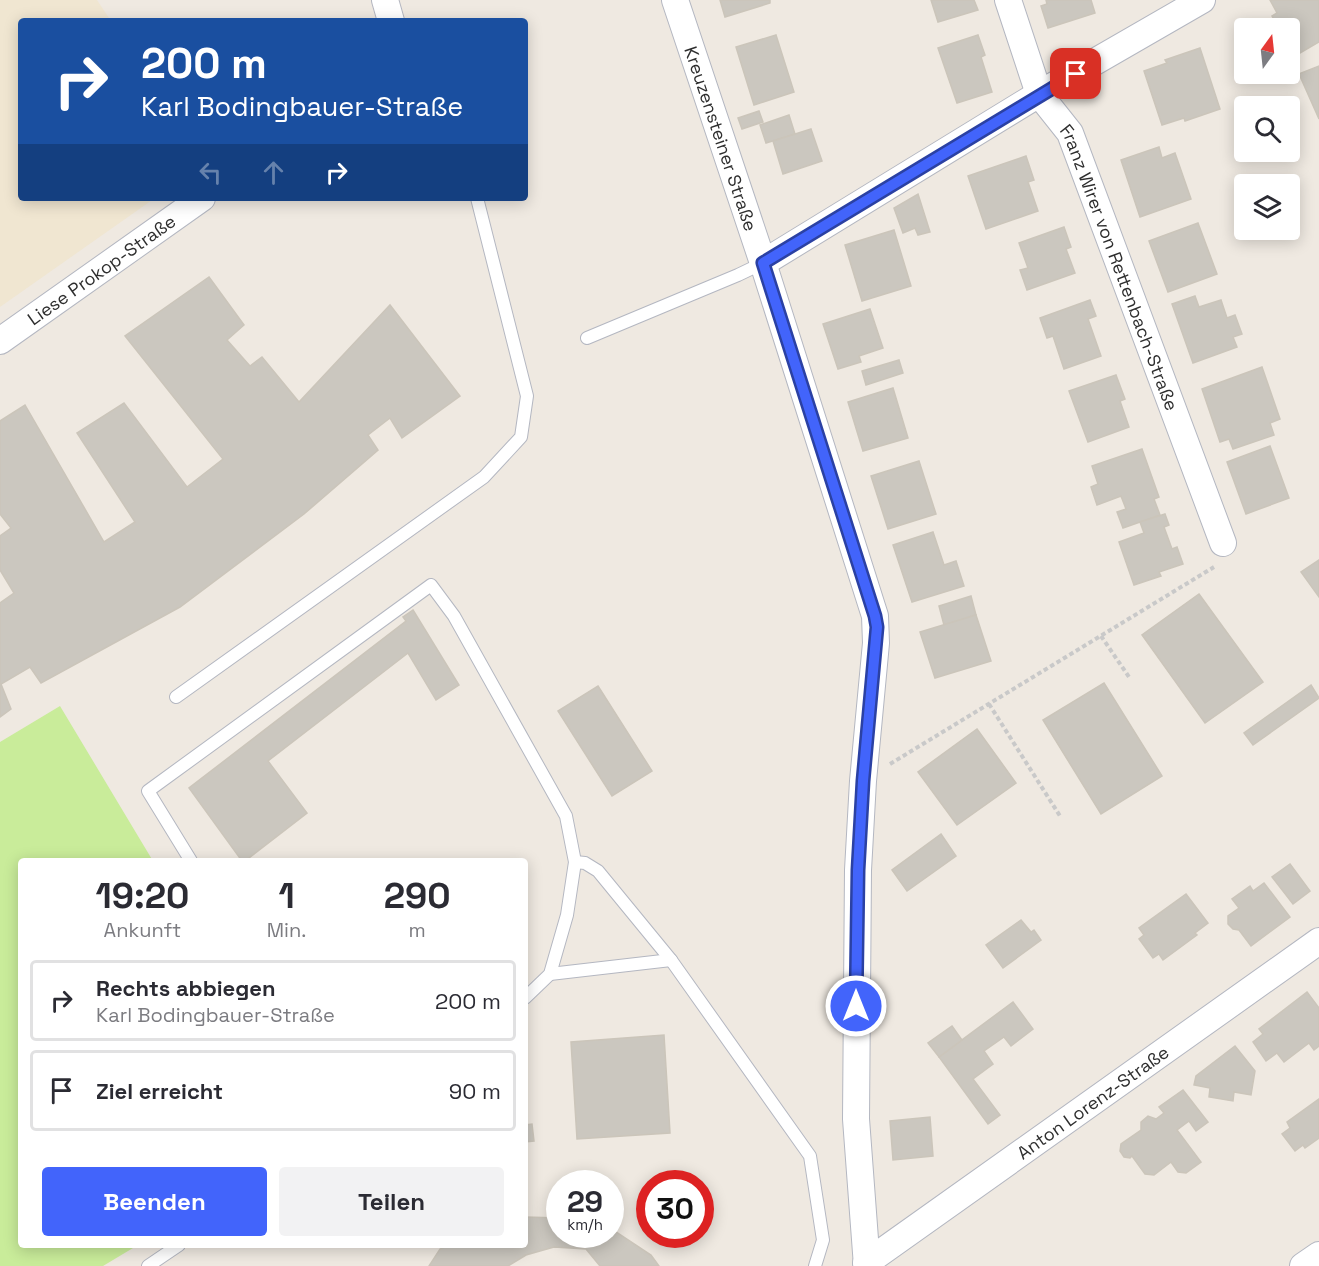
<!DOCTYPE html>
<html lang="de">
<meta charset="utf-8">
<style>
body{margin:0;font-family:"Space Grotesk",sans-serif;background:#f2f2f3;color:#2b2b33;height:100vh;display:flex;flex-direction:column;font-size:22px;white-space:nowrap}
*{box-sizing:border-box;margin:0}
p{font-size:20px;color:#7c7c81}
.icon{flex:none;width:33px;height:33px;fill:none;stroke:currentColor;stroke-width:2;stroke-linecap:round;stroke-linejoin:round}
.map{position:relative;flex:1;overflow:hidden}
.side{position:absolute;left:18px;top:858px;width:510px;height:390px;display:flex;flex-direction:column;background:#fff;border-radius:6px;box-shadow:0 3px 15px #0003}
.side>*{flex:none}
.guide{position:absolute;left:18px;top:18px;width:510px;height:183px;border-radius:6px;box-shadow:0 3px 15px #0003;background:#1a4fa0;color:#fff;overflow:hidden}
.needle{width:39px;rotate:15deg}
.buttons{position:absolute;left:1234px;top:18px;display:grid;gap:12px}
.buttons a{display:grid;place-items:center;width:66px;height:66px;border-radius:6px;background:#fff;box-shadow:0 3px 15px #0003;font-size:30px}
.speed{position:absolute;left:546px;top:1170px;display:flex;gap:12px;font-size:30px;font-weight:700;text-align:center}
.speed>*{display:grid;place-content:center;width:78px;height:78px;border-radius:50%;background:#fff;box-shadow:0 3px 15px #0003;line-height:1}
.speed small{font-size:15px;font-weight:400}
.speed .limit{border:9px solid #d22;background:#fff;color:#111}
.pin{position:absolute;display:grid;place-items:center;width:51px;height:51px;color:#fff;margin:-26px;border-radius:12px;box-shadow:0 3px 9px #0006}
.me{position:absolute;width:66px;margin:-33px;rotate:0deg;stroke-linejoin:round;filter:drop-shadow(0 0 4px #0008)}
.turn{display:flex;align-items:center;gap:21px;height:126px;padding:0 24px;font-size:27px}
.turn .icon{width:78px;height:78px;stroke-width:2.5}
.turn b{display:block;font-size:42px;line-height:51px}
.lanes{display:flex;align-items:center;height:57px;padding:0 24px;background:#0003;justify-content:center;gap:30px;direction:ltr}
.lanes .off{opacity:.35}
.eta{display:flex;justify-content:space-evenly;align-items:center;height:102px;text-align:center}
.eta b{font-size:36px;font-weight:700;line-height:42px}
.button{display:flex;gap:12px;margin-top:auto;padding:12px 24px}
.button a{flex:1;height:69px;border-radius:6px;background:#4264fb;color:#fff;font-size:24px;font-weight:700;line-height:69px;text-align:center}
.button a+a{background:#f2f2f3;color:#2b2b33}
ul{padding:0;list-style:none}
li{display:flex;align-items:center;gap:18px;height:81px;margin:0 12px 9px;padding:0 12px;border:3px solid #e1e1e2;border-radius:6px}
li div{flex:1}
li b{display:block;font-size:22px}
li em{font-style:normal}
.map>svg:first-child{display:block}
.education{fill:#f0e6d1}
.pitch{fill:#c9ec9a}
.building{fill:#cbc7bf;stroke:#cbc5ba;stroke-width:1.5}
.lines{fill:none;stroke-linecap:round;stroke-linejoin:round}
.service-casing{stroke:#b4b7c1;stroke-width:14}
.minor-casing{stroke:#b4b7c1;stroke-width:28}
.path{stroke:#c9c9c9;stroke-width:4;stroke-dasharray:4.5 3;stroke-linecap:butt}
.service{stroke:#fff;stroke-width:12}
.minor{stroke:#fff;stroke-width:26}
.route-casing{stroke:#2b41a3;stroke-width:15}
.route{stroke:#4264fb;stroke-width:10}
.labels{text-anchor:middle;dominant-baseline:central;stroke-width:6;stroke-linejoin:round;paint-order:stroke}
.street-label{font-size:18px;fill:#2e2e2e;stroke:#fff}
</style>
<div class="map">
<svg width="1319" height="1266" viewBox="0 0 1319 1266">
<rect width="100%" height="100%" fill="#efe9e1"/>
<polygon class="education" points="0,0 97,0 111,21 21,21 21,198 155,198 0,307"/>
<polygon class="pitch" points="60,706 153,861 21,861 21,1245 138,1245 103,1266 0,1266 0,742"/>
<g class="building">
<polygon points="720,0 770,0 770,3 725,17"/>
<polygon points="931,0 974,0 978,10 938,22"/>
<polygon points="1046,0 1091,0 1095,13 1048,28 1041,6 1047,4"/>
<polygon points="1270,0 1319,0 1319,42 1295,56 1290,48 1290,28 1279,28 1272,16 1277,13"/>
<polygon points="776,35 794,92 754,105 736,47"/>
<polygon points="978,35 985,55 981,57 992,92 957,103 938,48"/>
<polygon points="1200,48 1220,109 1185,121 1184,118 1162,125 1144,71 1167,63 1165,60"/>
<polygon points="1319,66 1319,119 1299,74"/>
<polygon points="759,111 763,122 742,129 738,118"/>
<polygon points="789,115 795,134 766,143 760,125"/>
<polygon points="811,129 822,161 783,174 773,141"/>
<polygon points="1159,147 1162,158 1175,153 1191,199 1140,217 1121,160"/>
<polygon points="1026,156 1034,180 1028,182 1038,211 986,229 968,176"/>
<polygon points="918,194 930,232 918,235 915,228 903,233 894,208"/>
<polygon points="1198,223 1217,274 1168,292 1149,241"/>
<polygon points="1064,227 1071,247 1066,249 1075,273 1027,290 1020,270 1028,268 1019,243"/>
<polygon points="894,230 911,286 862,301 845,245"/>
<polygon points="209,277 244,325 227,340 250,366 262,357 299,402 390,305 460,396 402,438 390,418 368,435 378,450 304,514 180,607 41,683 30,667 1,684 11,709 0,717 0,603 14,593 0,570 0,536 11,528 0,514 0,421 25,405 104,542 135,522 77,433 124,403 187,487 223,459 125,336"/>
<polygon points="1195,296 1199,307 1221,300 1227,318 1235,315 1242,334 1233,337 1237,347 1193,363 1172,304"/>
<polygon points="1090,300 1096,316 1088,319 1101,356 1064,369 1053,336 1047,338 1040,318"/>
<polygon points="870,309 883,348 859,356 861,362 838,369 823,324"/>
<polygon points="899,360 903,373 866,385 862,371"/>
<polygon points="1262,367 1280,419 1270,423 1274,435 1233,449 1229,439 1220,442 1202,389"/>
<polygon points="1116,375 1125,399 1120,401 1129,427 1088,442 1069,391"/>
<polygon points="893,388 908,438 863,451 848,402"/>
<polygon points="1270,446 1289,498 1246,514 1227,462"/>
<polygon points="1142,449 1159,497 1154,499 1160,515 1123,528 1117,512 1126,509 1121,496 1097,505 1091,487 1098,484 1092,466"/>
<polygon points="919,461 936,514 888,529 871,476"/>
<polygon points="1165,514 1169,525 1164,527 1172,549 1177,547 1183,564 1159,572 1161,576 1134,585 1119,542 1144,533 1140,522"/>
<polygon points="933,532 944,565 956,561 964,586 912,602 893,545"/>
<polygon points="1319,560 1319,597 1301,572"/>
<polygon points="1199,594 1263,682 1205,723 1142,635"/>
<polygon points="971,596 976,615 944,625 939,606"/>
<polygon points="413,610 459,685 436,700 408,653 268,761 307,813 245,861 242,861 189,788 406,621 403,617"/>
<polygon points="976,615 991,661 935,678 920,632"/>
<polygon points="1104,683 1162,776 1101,814 1043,720"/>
<polygon points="1311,685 1319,698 1253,745 1244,733"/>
<polygon points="598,686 652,771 612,796 558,711"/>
<polygon points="977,729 1016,783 957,825 918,772"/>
<polygon points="941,834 956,856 907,891 892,870"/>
<polygon points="1290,864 1310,891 1293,904 1272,877"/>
<polygon points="1264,883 1290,917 1251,946 1239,930 1233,929 1228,924 1228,916 1239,908 1232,899 1250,886 1253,891"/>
<polygon points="1186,894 1208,923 1195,933 1197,935 1163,960 1159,954 1153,958 1139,939 1144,935 1139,928"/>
<polygon points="1021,920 1031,932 1034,930 1041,940 1003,968 986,945"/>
<polygon points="1307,992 1319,1008 1319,1046 1314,1050 1309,1043 1284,1062 1277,1053 1266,1061 1253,1042 1263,1034 1259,1029"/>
<polygon points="1013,1002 1033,1029 1011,1046 1004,1037 984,1051 993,1064 973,1079 1000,1115 988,1124 939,1057"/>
<polygon points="952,1026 962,1040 939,1057 928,1043"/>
<polygon points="664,1035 670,1133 577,1139 571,1042"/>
<polygon points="1235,1046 1255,1071 1251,1095 1234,1092 1233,1101 1209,1097 1210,1088 1194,1085 1196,1076"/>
<polygon points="1183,1090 1208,1122 1196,1131 1189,1121 1177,1130 1201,1162 1186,1173 1178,1172 1171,1162 1154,1175 1145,1174 1132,1156 1130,1158 1124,1157 1120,1151 1121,1144 1141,1130 1141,1122 1148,1116 1156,1119 1164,1113 1159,1107"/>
<polygon points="1319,1099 1319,1138 1305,1148 1303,1145 1295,1151 1282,1134 1290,1128 1287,1122"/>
<polygon points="930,1117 933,1156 893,1160 890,1121"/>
<polygon points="532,1124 534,1141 525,1142 525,1125"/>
<polygon points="525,1217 560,1218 560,1234 610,1234 610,1228 651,1255 659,1266 600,1266 586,1249 554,1247 526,1255 508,1266 429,1266 440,1249 449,1245 525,1245"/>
</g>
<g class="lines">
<defs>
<g id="service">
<polyline points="587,338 738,275 763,263"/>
<polyline points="176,697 484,477 521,437 527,396 477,198"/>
<polyline points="191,861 148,791 431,585 454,616 566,816 575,862 567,915 550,974 525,998"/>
<polyline points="575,862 585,863 598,871 671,960 810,1156 823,1240 815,1266"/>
<polyline points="550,974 671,960"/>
<polyline points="148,1266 179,1245"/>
</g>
<g id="minor">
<polyline points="385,0 391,21"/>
<path id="s1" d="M675 0 763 263 875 616 876 643 863 781 858 870 856 1119 867 1266"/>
<path id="s2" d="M1008 0 1039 94 1070 133 1223 543"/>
<polyline points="763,263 1039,94 1202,0"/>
<path id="s3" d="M0 341 202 198"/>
<path id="s4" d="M866 1263 1319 941"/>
<polyline points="1303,1266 1319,1255"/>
</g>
</defs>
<use href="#service" class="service-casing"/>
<use href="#minor" class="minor-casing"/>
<g class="path">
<polyline points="1101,636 1129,677"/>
<polyline points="989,704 1060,816"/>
<polyline points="890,764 1214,567"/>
</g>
<use href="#service" class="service"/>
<use href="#minor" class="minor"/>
</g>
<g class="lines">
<defs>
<polyline id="route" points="856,1006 858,870 863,781 877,627 875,616 763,263 1076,74"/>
</defs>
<use href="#route" class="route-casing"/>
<use href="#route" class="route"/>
</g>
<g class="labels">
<g class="street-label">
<text stroke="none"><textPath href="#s1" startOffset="146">Kreuzensteiner Straße</textPath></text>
<text stroke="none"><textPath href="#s3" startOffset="124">Liese Prokop-Straße</textPath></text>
<text stroke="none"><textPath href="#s2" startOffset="292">Franz Wirer von Rettenbach-Straße</textPath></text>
<text stroke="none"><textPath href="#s4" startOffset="278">Anton Lorenz-Straße</textPath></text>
</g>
</g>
</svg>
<div class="buttons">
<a><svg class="needle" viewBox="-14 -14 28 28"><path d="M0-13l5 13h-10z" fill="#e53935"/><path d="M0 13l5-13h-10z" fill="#7c7c81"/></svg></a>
<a><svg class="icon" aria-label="search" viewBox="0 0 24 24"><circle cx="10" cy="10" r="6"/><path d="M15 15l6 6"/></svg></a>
<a><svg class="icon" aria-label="layers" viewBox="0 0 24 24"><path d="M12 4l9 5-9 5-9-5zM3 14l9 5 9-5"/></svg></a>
</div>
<div class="speed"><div>29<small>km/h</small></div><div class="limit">30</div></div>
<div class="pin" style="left:1076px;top:74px;background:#d93025"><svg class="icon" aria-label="arrive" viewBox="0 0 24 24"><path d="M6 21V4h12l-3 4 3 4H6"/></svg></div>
<svg class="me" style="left:856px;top:1006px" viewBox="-20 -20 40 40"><circle r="17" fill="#4264fb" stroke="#fff" stroke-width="3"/><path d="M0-11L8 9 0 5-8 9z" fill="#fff"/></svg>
<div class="guide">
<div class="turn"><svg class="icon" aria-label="right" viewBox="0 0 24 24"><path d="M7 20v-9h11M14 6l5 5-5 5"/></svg><div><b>200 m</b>Karl Bodingbauer-Straße</div></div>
<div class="lanes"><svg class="icon off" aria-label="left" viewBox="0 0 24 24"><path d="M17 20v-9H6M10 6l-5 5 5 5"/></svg><svg class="icon off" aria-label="ahead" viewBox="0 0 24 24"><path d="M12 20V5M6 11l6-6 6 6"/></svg><svg class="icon" aria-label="right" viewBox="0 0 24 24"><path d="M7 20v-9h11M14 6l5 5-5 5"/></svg></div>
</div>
<section class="side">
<div class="eta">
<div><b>19:20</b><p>Ankunft</p></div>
<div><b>1</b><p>Min.</p></div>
<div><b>290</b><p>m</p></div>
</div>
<ul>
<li><svg class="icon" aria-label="right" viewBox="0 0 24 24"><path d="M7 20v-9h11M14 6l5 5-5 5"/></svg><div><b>Rechts abbiegen</b><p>Karl Bodingbauer-Straße</p></div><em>200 m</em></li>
<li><svg class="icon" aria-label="arrive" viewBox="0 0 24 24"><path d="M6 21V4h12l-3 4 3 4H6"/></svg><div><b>Ziel erreicht</b></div><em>90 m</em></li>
</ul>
<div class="button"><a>Beenden</a><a>Teilen</a></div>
</section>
</div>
